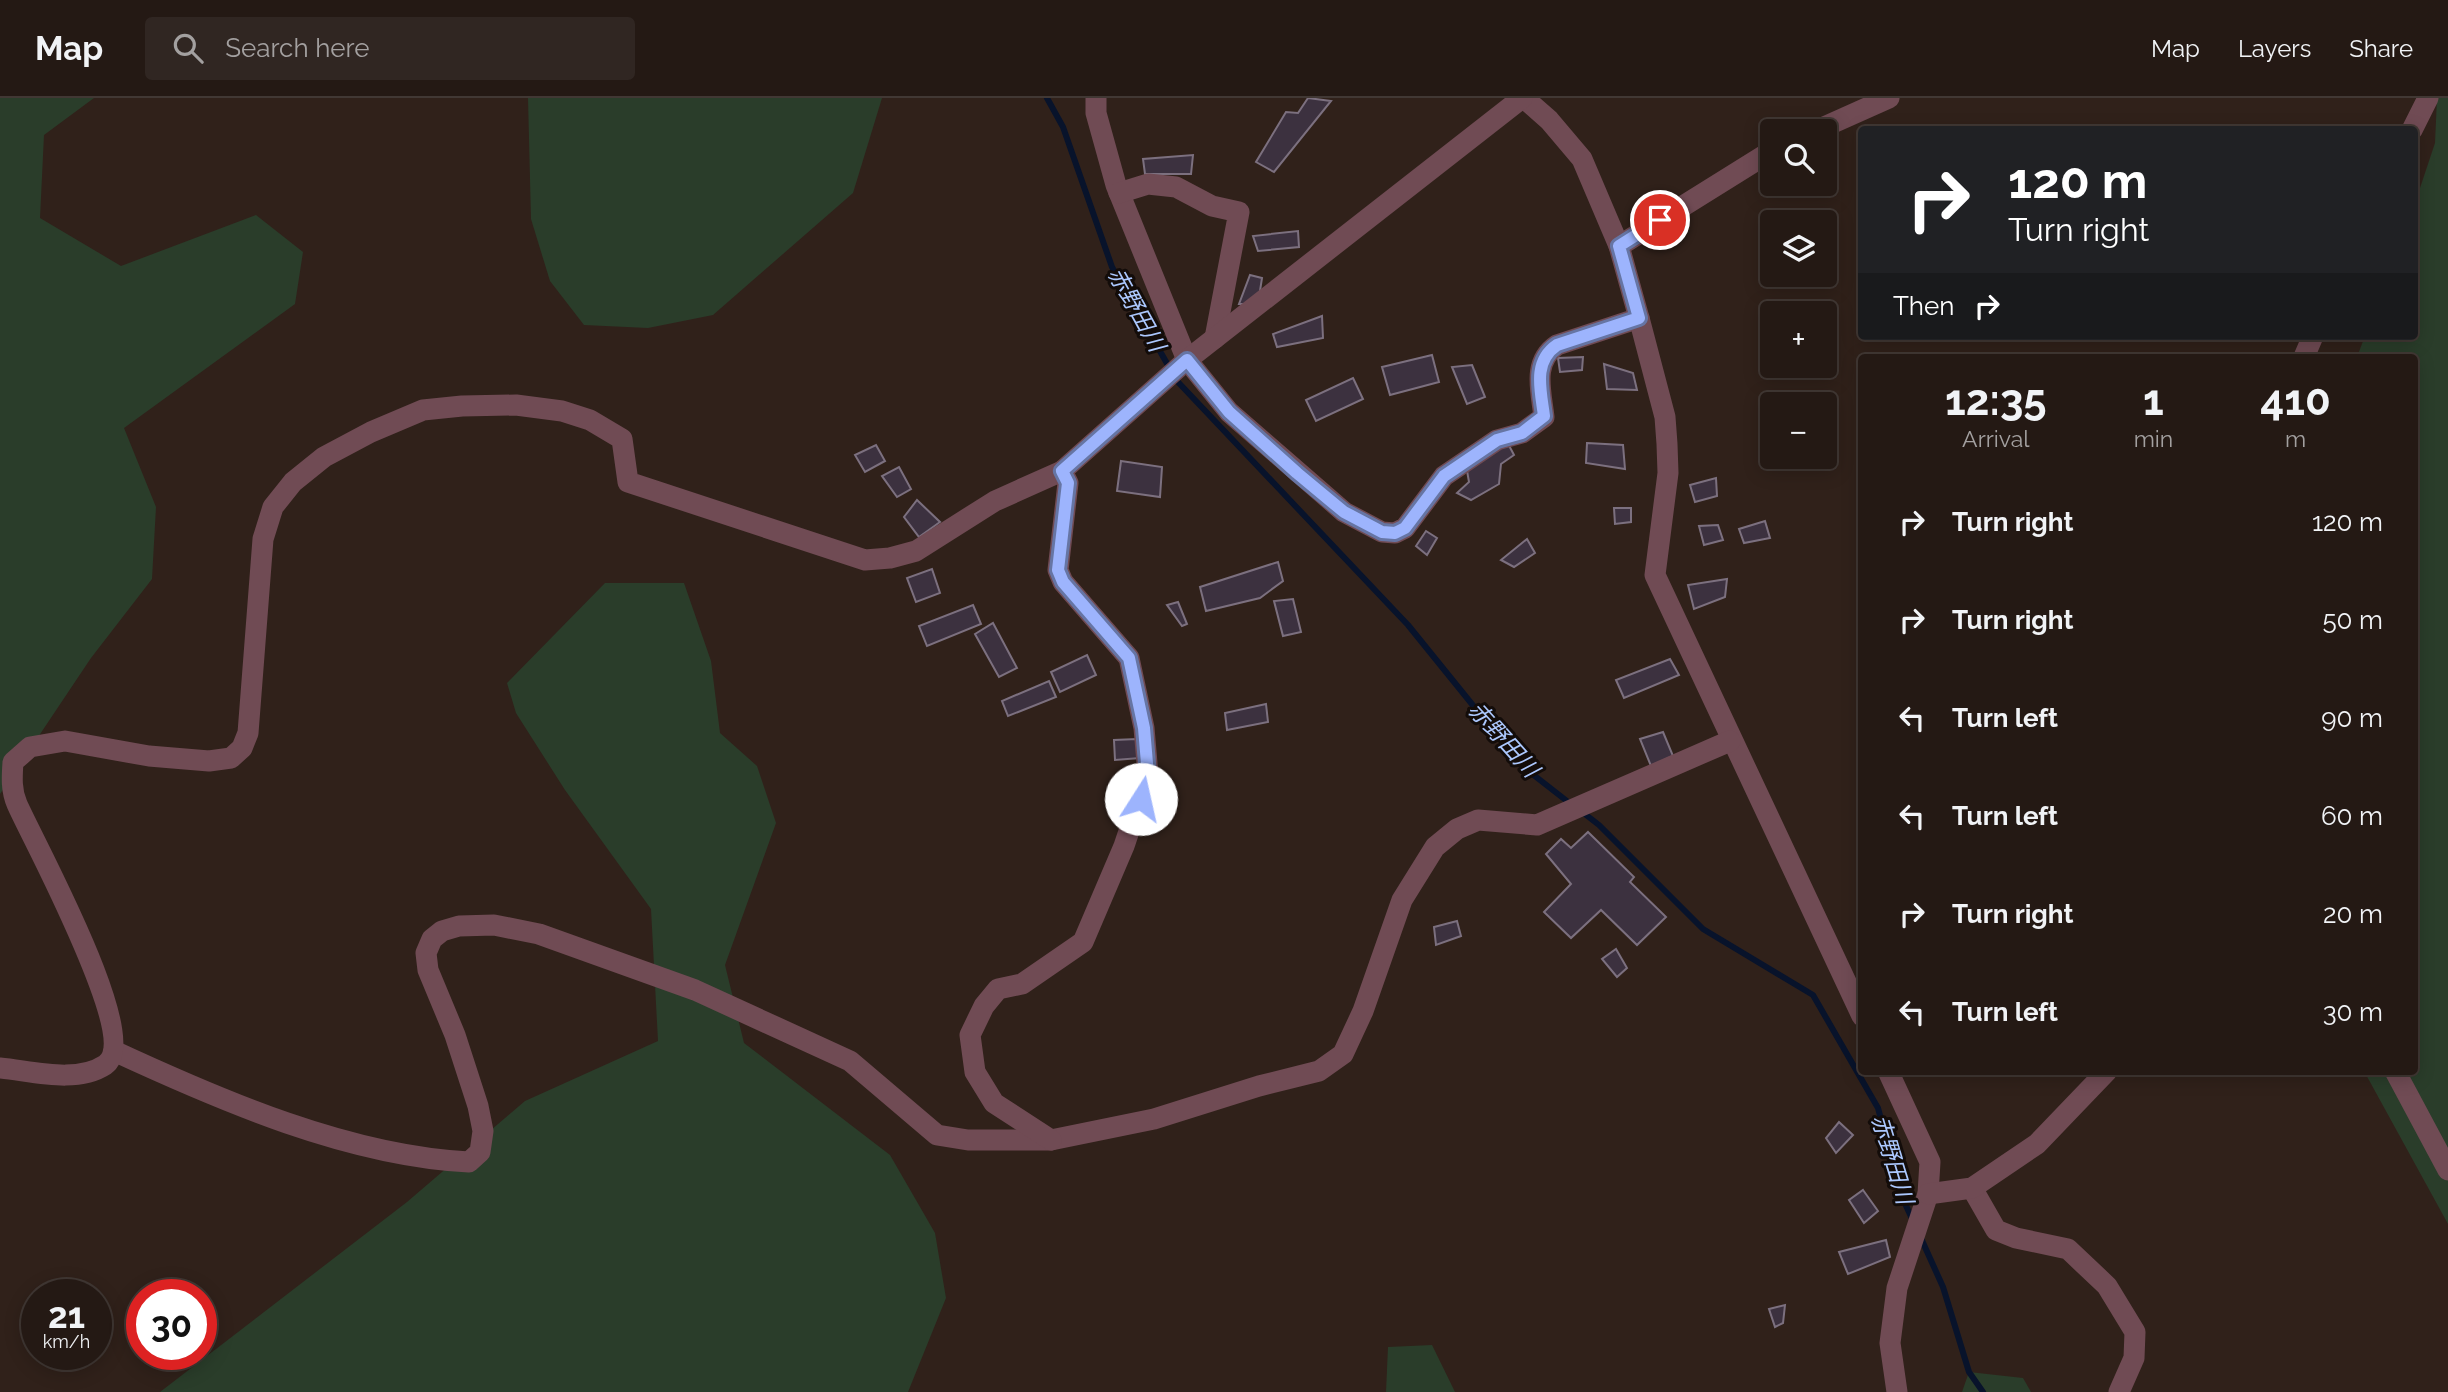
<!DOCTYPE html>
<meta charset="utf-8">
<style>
body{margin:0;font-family:Raleway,"Noto Sans JP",sans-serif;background:#302622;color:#f1f3f6;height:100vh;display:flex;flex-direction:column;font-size:26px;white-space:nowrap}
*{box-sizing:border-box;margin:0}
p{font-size:23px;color:#a3a0a0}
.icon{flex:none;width:38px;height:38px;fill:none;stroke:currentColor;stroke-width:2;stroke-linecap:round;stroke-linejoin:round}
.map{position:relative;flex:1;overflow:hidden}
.details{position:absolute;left:1858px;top:256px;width:560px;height:721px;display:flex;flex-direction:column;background:#241914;border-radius:7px;box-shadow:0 4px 18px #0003,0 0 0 2px #413834}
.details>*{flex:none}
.guide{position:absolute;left:1858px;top:28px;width:560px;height:214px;border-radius:7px;box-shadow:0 4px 18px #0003,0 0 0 2px #413834;background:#202124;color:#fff;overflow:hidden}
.controls{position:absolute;left:1760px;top:21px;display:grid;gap:14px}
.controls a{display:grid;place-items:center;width:77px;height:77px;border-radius:7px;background:#241914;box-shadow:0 4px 18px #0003,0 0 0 2px #413834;font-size:35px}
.speed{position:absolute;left:21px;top:1181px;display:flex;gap:14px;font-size:35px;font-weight:700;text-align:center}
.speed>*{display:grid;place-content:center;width:91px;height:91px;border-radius:50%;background:#241914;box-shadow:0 4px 18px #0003,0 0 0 2px #413834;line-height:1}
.speed small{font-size:18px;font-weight:400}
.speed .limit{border:10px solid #d22;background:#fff;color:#111}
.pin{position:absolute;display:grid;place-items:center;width:60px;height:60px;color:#fff;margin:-30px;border:4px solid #fff;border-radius:50%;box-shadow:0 2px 7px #0007}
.me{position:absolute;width:77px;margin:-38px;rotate:10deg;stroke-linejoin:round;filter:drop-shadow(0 0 5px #0008)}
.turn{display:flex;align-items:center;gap:24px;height:147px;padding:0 35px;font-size:32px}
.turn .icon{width:91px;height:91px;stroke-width:2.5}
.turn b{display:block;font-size:49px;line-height:60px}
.then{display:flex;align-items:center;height:66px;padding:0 35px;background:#0003;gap:14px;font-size:26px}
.eta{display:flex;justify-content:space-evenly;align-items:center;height:119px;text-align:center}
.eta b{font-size:42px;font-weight:700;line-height:49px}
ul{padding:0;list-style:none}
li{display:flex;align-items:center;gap:21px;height:98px;padding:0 35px}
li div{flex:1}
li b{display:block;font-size:26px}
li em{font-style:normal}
header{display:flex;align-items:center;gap:42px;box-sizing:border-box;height:98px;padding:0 35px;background:#241914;border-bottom:2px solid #413834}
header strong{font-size:33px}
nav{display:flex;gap:38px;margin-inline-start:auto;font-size:24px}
.search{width:490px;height:63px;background:#302622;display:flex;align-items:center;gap:18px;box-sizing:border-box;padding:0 24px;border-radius:7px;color:#a3a0a0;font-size:26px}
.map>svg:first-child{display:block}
.green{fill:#2a3d2a}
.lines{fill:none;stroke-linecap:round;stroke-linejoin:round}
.stream{stroke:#08132b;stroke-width:6}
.building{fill:#3c313f;stroke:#7c707f;stroke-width:2}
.street{stroke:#704b54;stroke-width:21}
.route-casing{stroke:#6675a4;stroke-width:18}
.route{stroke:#9db4fd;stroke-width:12}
.labels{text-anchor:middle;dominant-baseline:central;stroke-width:6;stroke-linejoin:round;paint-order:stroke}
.water-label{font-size:23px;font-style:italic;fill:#acc8fe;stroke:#130c09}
</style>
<header>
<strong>Map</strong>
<div class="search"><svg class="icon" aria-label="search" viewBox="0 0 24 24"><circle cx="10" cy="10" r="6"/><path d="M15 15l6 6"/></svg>Search here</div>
<nav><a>Map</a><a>Layers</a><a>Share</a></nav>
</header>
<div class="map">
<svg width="2448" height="1294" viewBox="0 0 2448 1294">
<rect width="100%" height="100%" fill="#30211a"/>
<g class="green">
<polygon points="0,0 94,0 44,37 40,120 121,168 256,117 303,154 295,206 124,330 156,409 152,481 91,560 0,696"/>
<polygon points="528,0 882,0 853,95 713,217 648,230 584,227 550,183 531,121"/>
<polygon points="2437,0 2448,0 2448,1126 2364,973 2415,973 2415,259 2357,259 2365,238 2415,238 2415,105 2435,45"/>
<polygon points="605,485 684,485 711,563 720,635 757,668 776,725 725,867 744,945 890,1057 935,1135 946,1200 908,1294 160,1294 407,1104 525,1003 658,943 651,811 565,692 516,615 507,585"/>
<polygon points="1432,1247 1455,1294 1386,1294 1388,1249"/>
<polygon points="1969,1274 2023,1280 2031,1294 1962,1294"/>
</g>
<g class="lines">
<g class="stream">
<polyline points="1047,0 1063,29 1112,169 1177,283 1408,527 1522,668 1572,707"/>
<polyline points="1581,713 1599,727 1703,831 1813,897 1878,1010 1902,1099 1914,1125"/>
<polyline points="1920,1138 1943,1189 1969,1274 1983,1294"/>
</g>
</g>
<g class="building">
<polygon points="1308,0 1331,3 1274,74 1256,64 1286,14 1298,15"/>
<polygon points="1193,57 1191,76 1145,76 1143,61"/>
<polygon points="1298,133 1299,149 1258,153 1253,138"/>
<polygon points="1250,177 1262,180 1258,206 1239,206"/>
<polygon points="1322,218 1323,240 1277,249 1273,236"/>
<polygon points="1432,257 1439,284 1390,297 1382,269"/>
<polygon points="1583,259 1582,272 1560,274 1558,260"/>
<polygon points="1604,266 1633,275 1637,292 1607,291"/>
<polygon points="1472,267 1485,299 1467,306 1452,269"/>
<polygon points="1353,280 1363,301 1316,323 1306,302"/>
<polygon points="1505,340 1514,357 1501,366 1499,386 1471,402 1457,395 1469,384 1466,367"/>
<polygon points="1587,345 1623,347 1625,371 1586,365"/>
<polygon points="876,347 885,363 865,374 855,357"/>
<polygon points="1121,363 1162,369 1160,399 1117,393"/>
<polygon points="899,369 911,391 897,399 882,378"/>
<polygon points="1716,380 1717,398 1695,404 1690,387"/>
<polygon points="917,402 940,424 919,439 904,419"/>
<polygon points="1614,410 1631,410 1631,424 1615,426"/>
<polygon points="1765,423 1770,440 1744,445 1739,431"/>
<polygon points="1718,427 1723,442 1704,447 1699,428"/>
<polygon points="1426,433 1437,440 1427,457 1416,448"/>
<polygon points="1527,441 1535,455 1514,469 1501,462"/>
<polygon points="1278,464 1283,483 1260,500 1206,513 1200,489"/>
<polygon points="932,471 940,495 916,504 907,480"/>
<polygon points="1727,481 1725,499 1694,511 1688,487"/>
<polygon points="1293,501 1301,534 1283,538 1274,503"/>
<polygon points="1178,504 1187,526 1182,528 1167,507"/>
<polygon points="973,507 981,526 927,548 919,528"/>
<polygon points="993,525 1017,570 999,579 975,536"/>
<polygon points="1087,557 1096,577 1060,594 1051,574"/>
<polygon points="1670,561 1679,577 1624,600 1616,582"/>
<polygon points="1049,583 1056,599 1008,618 1002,603"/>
<polygon points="1266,606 1268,624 1227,632 1225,615"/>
<polygon points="1663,634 1673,658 1651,668 1640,641"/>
<polygon points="1137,641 1140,660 1115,662 1114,642"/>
<polygon points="1588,734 1634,779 1630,784 1666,819 1637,847 1601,812 1571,840 1544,814 1571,786 1546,756 1561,741 1571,750"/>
<polygon points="1457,823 1461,838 1436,847 1434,829"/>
<polygon points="1616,851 1627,870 1617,879 1602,861"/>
<polygon points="1839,1024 1853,1037 1836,1055 1826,1040"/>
<polygon points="1863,1092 1878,1113 1864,1125 1849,1102"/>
<polygon points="1886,1142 1890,1159 1848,1176 1839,1154"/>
<polygon points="1785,1207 1783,1225 1775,1229 1769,1211"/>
</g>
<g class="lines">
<g class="street">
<path d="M1096 0V15L1116 87 1187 262 1229 314 1344 414 1382 434 1395 435 1405 430 1444 378 1497 342 1522 335 1544 319C1541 292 1532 264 1557 247L1639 220"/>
<polyline points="1524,0 1549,22 1582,61 1619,148 1639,220 1665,319 1667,346 1668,375 1655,477 1862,918"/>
<polyline points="2412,32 2428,0"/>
<polyline points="1815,33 1889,0"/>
<polyline points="1119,95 1148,86 1176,89 1212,108 1239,114 1215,240"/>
<polyline points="1619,148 1773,52"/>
<polyline points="2304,259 2313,238"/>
<path d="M114 953C222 1003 349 1058 469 1064L480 1054 483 1033 478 1008 455 937 428 872 426 855 432 841 442 833 459 828 494 827 539 836 695 892 850 963 937 1037 968 1042H1051L1154 1021 1259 988 1319 973 1343 956 1363 913 1402 802 1435 749 1457 731 1478 722 1537 727 1730 643"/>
<path d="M0 970C32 973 76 986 105 967 143 941 33 743 17 706 11 692 12 679 13 664L30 649 65 643 149 658 209 663 231 660 242 650 248 635 263 441 273 409 293 384 324 359 371 334 423 312 462 308 516 307 562 313 590 322 622 341 628 384 865 462 890 460 916 453 995 403 1062 373 1187 262 1522 0"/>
<polyline points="1888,973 1930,1064 1928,1096 1897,1190 1890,1245 1897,1294"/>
<polyline points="2395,973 2448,1072"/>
<polyline points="1051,1042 994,1005 975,974 970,937 984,908 998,891 1022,886 1083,844 1124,748 1148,677 1144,630 1129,560 1063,484 1058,472 1068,385 1062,373"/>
<polyline points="1972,1090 1996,1132 2016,1140 2068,1151 2107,1188 2135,1234 2134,1260 2119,1294"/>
<polyline points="1928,1096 1972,1090 2037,1046 2107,973"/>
</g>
</g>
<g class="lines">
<defs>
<path id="route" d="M1141 701 1148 677 1144 630 1129 560 1063 484 1058 472 1068 385 1062 373 1187 262 1229 314 1297 375 1344 414 1382 434 1395 435 1405 430 1444 378 1497 342 1522 335 1544 318C1541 293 1532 264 1557 247L1639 220 1619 148 1660 122"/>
</defs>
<use href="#route" class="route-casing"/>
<use href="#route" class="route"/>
</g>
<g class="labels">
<g class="water-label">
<text transform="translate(1137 211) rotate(61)">赤野田川</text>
<text transform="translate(1504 641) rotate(48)">赤野田川</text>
<text transform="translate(1893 1061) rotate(73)">赤野田川</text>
</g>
</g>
</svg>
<div class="controls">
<a><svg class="icon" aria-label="search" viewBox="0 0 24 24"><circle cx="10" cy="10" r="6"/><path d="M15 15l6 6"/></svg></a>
<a><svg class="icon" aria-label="layers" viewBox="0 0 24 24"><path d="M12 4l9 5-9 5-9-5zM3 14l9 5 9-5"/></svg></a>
<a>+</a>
<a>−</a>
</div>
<div class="speed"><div>21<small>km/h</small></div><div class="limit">30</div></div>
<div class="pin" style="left:1660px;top:122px;background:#d93025"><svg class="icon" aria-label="arrive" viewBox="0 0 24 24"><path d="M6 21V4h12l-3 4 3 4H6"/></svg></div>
<svg class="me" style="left:1141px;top:701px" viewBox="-20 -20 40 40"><circle r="19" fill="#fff"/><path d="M0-13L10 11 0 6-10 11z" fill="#9db4fd"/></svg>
<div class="guide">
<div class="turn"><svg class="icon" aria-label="right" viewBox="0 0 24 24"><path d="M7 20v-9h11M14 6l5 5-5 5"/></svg><div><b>120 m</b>Turn right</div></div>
<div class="then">Then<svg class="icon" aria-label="right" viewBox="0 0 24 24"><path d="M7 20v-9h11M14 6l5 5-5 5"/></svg></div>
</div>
<section class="details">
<div class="eta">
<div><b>12:35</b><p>Arrival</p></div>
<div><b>1</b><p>min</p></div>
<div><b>410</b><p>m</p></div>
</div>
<ul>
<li><svg class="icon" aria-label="right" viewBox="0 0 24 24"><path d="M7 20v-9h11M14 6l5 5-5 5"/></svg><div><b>Turn right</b></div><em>120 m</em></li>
<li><svg class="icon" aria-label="right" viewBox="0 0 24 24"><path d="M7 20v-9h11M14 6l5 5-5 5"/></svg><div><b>Turn right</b></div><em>50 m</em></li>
<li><svg class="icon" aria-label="left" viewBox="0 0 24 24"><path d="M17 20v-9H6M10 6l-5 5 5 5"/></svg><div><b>Turn left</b></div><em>90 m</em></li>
<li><svg class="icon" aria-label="left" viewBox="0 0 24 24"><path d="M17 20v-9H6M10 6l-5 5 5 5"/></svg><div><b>Turn left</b></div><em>60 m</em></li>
<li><svg class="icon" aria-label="right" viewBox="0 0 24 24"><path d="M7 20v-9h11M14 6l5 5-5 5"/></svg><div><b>Turn right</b></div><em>20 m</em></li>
<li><svg class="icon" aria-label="left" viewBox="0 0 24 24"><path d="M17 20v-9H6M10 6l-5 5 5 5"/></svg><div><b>Turn left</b></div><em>30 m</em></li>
</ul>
</section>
</div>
